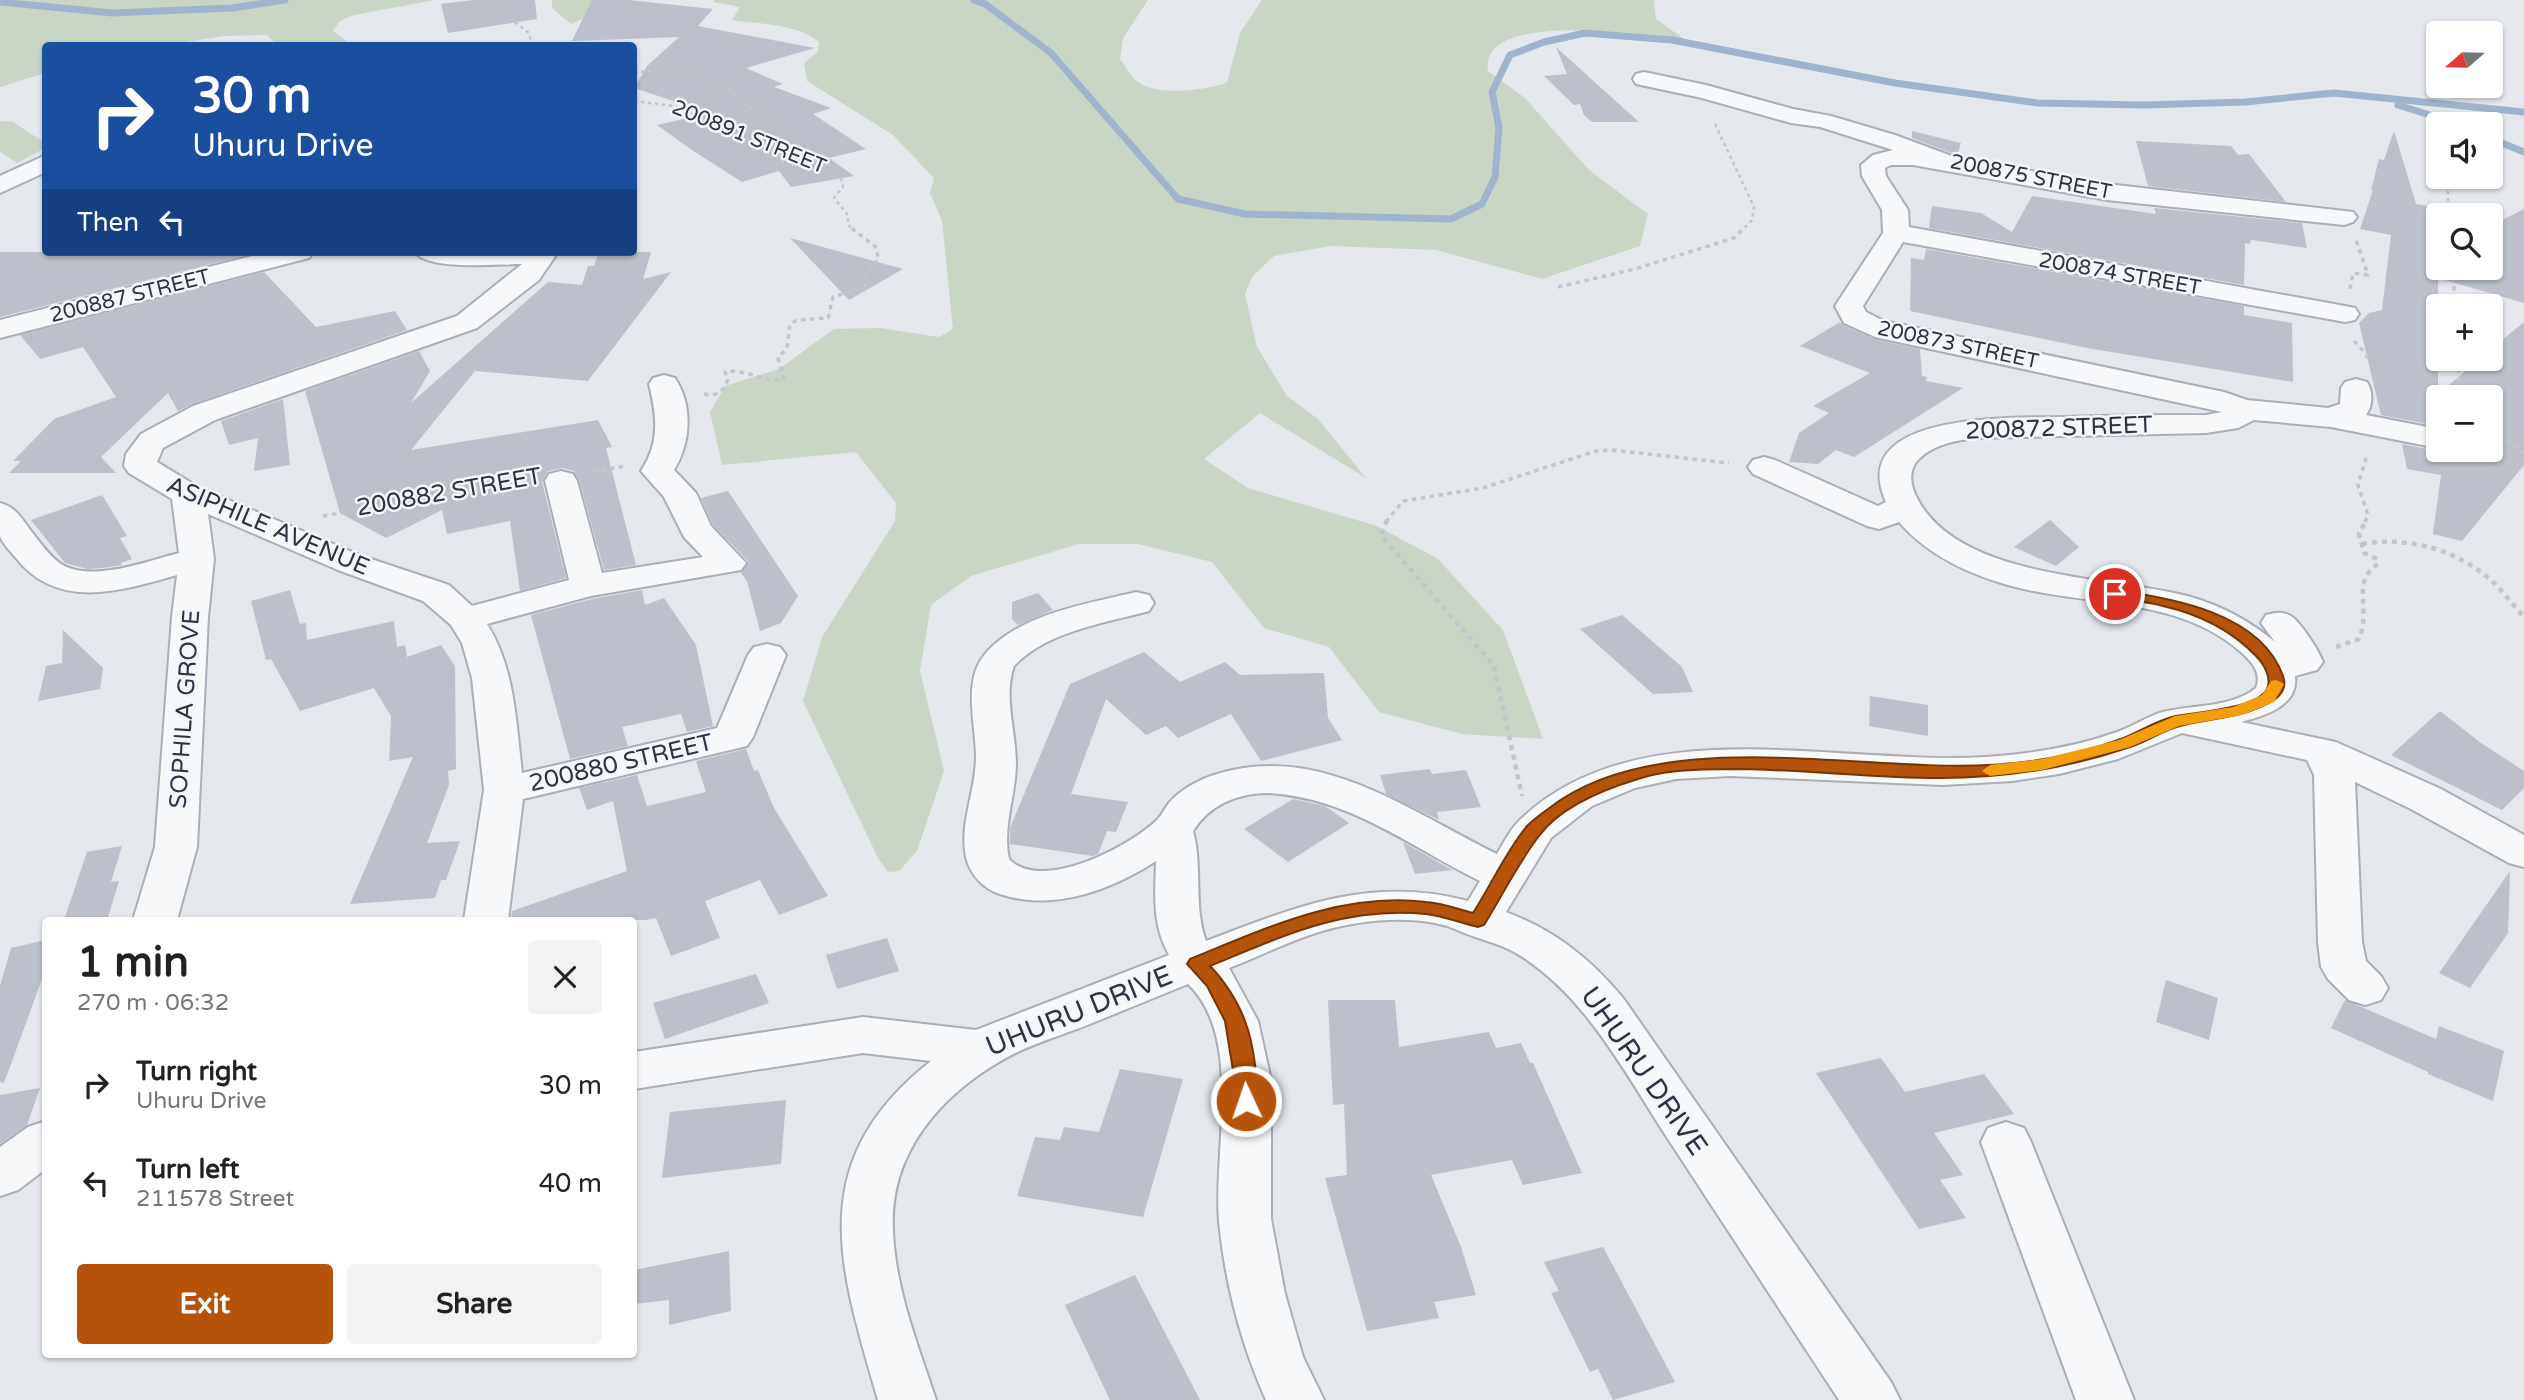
<!DOCTYPE html>
<meta charset="utf-8">
<style>
body{margin:0;font-family:"Varela Round",sans-serif;background:#f2f2f2;color:#222;height:100vh;display:flex;flex-direction:column;font-size:26px;white-space:nowrap}
*{box-sizing:border-box;margin:0}
p{font-size:23px;color:#767676}
.icon{flex:none;width:38px;height:38px;fill:none;stroke:currentColor;stroke-width:2;stroke-linecap:round;stroke-linejoin:round}
.map{position:relative;flex:1;overflow:hidden}
.side{position:absolute;left:42px;top:917px;width:595px;height:441px;display:flex;flex-direction:column;background:#fff;border-radius:7px;box-shadow:0 2px 5px #0004}
.side>*{flex:none}
.hud{position:absolute;left:42px;top:42px;width:595px;height:214px;border-radius:7px;box-shadow:0 2px 5px #0004;background:#1a4fa0;color:#fff;overflow:hidden}
.needle{width:46px;rotate:250deg}
.tools{position:absolute;left:2426px;top:21px;display:grid;gap:14px}
.tools a{display:grid;place-items:center;width:77px;height:77px;border-radius:7px;background:#fff;box-shadow:0 2px 5px #0004;font-size:35px}
.pin{position:absolute;display:grid;place-items:center;width:60px;height:60px;color:#fff;margin:-30px;border:4px solid #fff;border-radius:50%;box-shadow:0 2px 7px #0007}
.me{position:absolute;width:77px;margin:-38px;rotate:357deg;stroke-linejoin:round;filter:drop-shadow(0 0 5px #0008)}
.turn{display:flex;align-items:center;gap:24px;height:147px;padding:0 35px;font-size:32px}
.turn .icon{width:91px;height:91px;stroke-width:2.5}
.turn b{display:block;font-size:49px;line-height:60px}
.then{display:flex;align-items:center;height:66px;padding:0 35px;background:#0003;gap:14px;font-size:26px}
.round{display:grid;place-items:center;flex:none;width:74px;height:74px;border-radius:7px;background:#f2f2f2}
.overview{display:flex;align-items:center;justify-content:space-between;height:119px;padding:0 35px}
h1{font-size:42px;font-weight:700;line-height:52px}
.action{display:flex;gap:14px;margin-top:auto;padding:14px 35px}
.action a{flex:1;height:80px;border-radius:7px;background:#b45309;color:#fff;font-size:28px;font-weight:700;line-height:80px;text-align:center}
.action a+a{background:#f2f2f2;color:#222}
ul{padding:0;list-style:none}
li{display:flex;align-items:center;gap:21px;height:98px;padding:0 35px}
li div{flex:1}
li b{display:block;font-size:26px}
li em{font-style:normal}
.map>svg:first-child{display:block}
.green{fill:#c9d6c5}
.lines{fill:none;stroke-linecap:round;stroke-linejoin:round}
.stream{stroke:#9fb4cc;stroke-width:7}
.building{fill:#bbc0ca}
.minor-casing{stroke:#a9aeb7;stroke-width:4}
.path-far2{stroke:#c2c5cb;stroke-width:2.5;stroke-dasharray:3.5 3.5;stroke-linecap:butt}
.path-far1{stroke:#c2c5cb;stroke-width:3.5;stroke-dasharray:4.5 4.5;stroke-linecap:butt}
.path{stroke:#c2c5cb;stroke-width:4.5;stroke-dasharray:5 5;stroke-linecap:butt}
.minor{fill:#f7f8fa;fill-rule:evenodd}
.route{fill:#b45309;stroke:#753606;stroke-width:2}
.slow{fill:#f59e0b}
.labels{text-anchor:middle;dominant-baseline:central;stroke-width:5;stroke-linejoin:round;paint-order:stroke}
.far-street-label{font-size:21px;fill:#2b3445;stroke:#f4f6f9}
.street-label{font-size:24px;fill:#2b3445;stroke:#f4f6f9}
.near-street-label{font-size:28px;fill:#2b3445;stroke:#f4f6f9}
</style>
<div class="map">
<svg width="2524" height="1400" viewBox="0 0 2524 1400">
<rect width="100%" height="100%" fill="#e4e7ec"/>
<g class="green">
<polygon points="0,0 435,0 354,15 340,21 333,31 352,45 277,45 267,35 223,36 160,46 46,46 45,73 0,87"/>
<polygon points="552,0 605,0 594,13 571,24 552,8"/>
<path d="M714 0H1148L1123 38 1120 59C1126 67 1133 80 1141 84 1164 96 1203 90 1227 83L1240 33 1262 0H1654L1656 19 1684 39C1653 36 1478 8 1488 71L1525 98 1589 170 1648 214 1640 246 1542 279 1436 250 1331 246 1274 256 1252 277 1245 294 1257 347 1287 396 1318 419 1366 478 1260 413 1204 459 1248 488 1377 526 1438 559 1503 630 1543 739 1462 734 1379 712 1329 647 1264 628 1212 562 1138 544H1079L971 576 931 605 920 671 944 771 917 851 899 871 888 872 878 858 803 701 822 637 895 521 896 503 856 452 722 465 710 412 725 386 779 369 834 329 880 328 939 337 953 329 942 221 930 193 934 178 893 135 807 81 804 63 818 52 819 42C798 24 758 24 732 20L740 7 713 2Z"/>
<polygon points="0,121 13,122 45,143 45,148 17,163 0,152"/>
</g>
<g class="lines">
<g class="stream">
<polyline points="974,0 985,4 1051,53 1178,199 1245,214 1451,219 1482,204 1495,177 1499,128 1492,92 1510,55 1544,42 1585,33 1672,40 1895,83 2037,103 2144,105 2245,102 2334,93 2524,112"/>
<polyline points="0,2 112,13 232,8 285,0"/>
<polyline points="2398,105 2458,124"/>
<polyline points="2490,138 2524,152"/>
</g>
</g>
<g class="building">
<polygon points="474,0 535,0 537,19 448,33 441,4"/>
<polygon points="592,0 628,0 713,9 698,26 815,48 746,68 783,84 774,87 831,108 813,114 866,149 829,158 854,176 791,187 779,171 742,182 692,150 657,125 710,113 634,88 647,66 679,37 572,41"/>
<polygon points="1556,47 1590,78 1639,122 1592,122 1584,115 1580,104 1574,105 1544,76 1567,74"/>
<polygon points="1912,131 1961,143 1957,155 1912,138"/>
<polygon points="2394,131 2416,204 2438,208 2438,268 2490,268 2490,226 2524,209 2524,303 2438,278 2438,394 2480,359 2490,359 2490,350 2524,322 2524,465 2462,541 2433,534 2441,475 2407,469 2402,444 2437,451 2490,450 2490,397 2438,397 2438,426 2381,415 2359,323 2369,313 2382,310 2391,235 2360,229 2373,190 2371,190 2379,159 2384,160"/>
<polygon points="2136,141 2231,146 2238,155 2249,154 2286,202 2148,186"/>
<polygon points="2032,196 2156,214 2154,208 2302,223 2307,248 2251,240 2250,244 2245,243 2244,285 1929,228 1932,206 1981,213 2012,232"/>
<polygon points="790,238 903,269 849,300"/>
<polygon points="1926,249 2244,306 2244,315 2292,323 2293,382 2087,348 1910,311 1911,258 1924,260"/>
<polygon points="0,252 245,252 247,255 0,317"/>
<polygon points="599,252 651,252 643,279 671,272 588,381 475,371 411,450 598,420 612,447 606,448 636,565 604,570 579,480 574,471 562,468 548,471 542,482 566,578 520,591 510,521 447,534 442,510 386,538 340,513 305,391 419,351 430,371 411,403 548,282 582,285 588,266 594,266"/>
<polygon points="264,272 316,327 395,311 407,330 192,404 178,411 168,393 101,457 116,473 9,473 21,461 13,461 54,419 116,397 83,347 40,359 20,335"/>
<polygon points="1840,322 1843,325 1874,339 1920,349 1922,376 1927,377 1926,381 1963,388 1854,457 1836,450 1818,464 1789,462 1799,433 1829,413 1813,406 1870,373 1800,346"/>
<polygon points="283,399 290,465 254,471 258,438 229,445 221,421"/>
<polygon points="728,491 798,596 781,623 760,631 747,581 741,573 748,561 713,525 701,498"/>
<polygon points="102,495 127,536 120,538 132,559 121,563 122,565 103,568 87,569 65,563 31,520"/>
<polygon points="2050,520 2079,547 2056,566 2014,547"/>
<polygon points="290,590 300,624 306,623 307,640 394,621 397,647 405,645 407,657 441,645 455,666 456,769 448,771 449,785 427,843 460,841 446,880 441,880 435,898 350,904 413,757 389,761 391,716 374,688 300,711 271,659 266,660 251,601"/>
<polygon points="642,590 645,605 664,598 696,645 713,726 687,732 681,714 622,727 628,746 570,759 531,615 592,599"/>
<polygon points="1038,593 1053,610 1018,625 1012,619 1012,602"/>
<polygon points="1622,615 1682,667 1693,692 1653,694 1580,629"/>
<polygon points="63,630 103,668 100,689 38,701 46,666 62,663"/>
<polygon points="1144,652 1180,682 1225,662 1240,675 1324,673 1328,718 1342,740 1261,761 1231,714 1178,738 1166,726 1146,735 1106,699 1071,794 1128,802 1116,832 1107,831 1098,854 1093,856 1010,844 1010,828 1070,684"/>
<polygon points="1870,696 1928,705 1928,736 1869,726"/>
<polygon points="2440,711 2481,743 2524,771 2524,788 2502,810 2391,755"/>
<polygon points="746,749 754,771 758,770 774,808 828,896 779,915 760,880 705,901 720,938 671,956 656,918 645,920 511,920 512,911 627,871 613,801 587,810 579,788 637,775 647,806 706,792 696,761"/>
<polygon points="1430,769 1432,774 1466,770 1481,807 1437,812 1439,820 1386,794 1380,775"/>
<polygon points="1293,799 1325,806 1349,823 1288,862 1244,829"/>
<polygon points="1403,842 1452,870 1453,870 1415,874"/>
<polygon points="122,846 111,882 119,881 108,917 64,920 87,852"/>
<polygon points="2510,871 2508,933 2470,988 2439,973"/>
<polygon points="887,938 899,971 837,989 826,955"/>
<polygon points="46,940 46,968 4,1083 0,1082 0,986 11,948"/>
<polygon points="756,974 769,1003 665,1039 653,1003"/>
<polygon points="2166,980 2218,998 2209,1040 2156,1022"/>
<polygon points="1328,1000 1395,1000 1399,1047 1489,1032 1496,1048 1521,1043 1530,1063 1533,1063 1582,1173 1523,1185 1512,1160 1431,1175 1461,1247 1476,1295 1434,1302 1439,1318 1367,1331 1325,1178 1347,1175 1344,1104 1333,1105"/>
<polygon points="2345,1000 2436,1039 2439,1026 2504,1051 2493,1101 2428,1074 2428,1072 2331,1028"/>
<polygon points="1881,1058 1905,1092 1984,1074 2014,1114 1934,1133 1963,1175 1940,1180 1966,1218 1919,1229 1816,1073"/>
<polygon points="1120,1069 1183,1079 1143,1217 1017,1196 1035,1137 1060,1140 1064,1127 1099,1132"/>
<polygon points="40,1088 27,1125 0,1144 0,1095"/>
<polygon points="786,1100 781,1164 662,1178 670,1112"/>
<polygon points="1603,1247 1675,1382 1613,1400 1598,1369 1590,1372 1551,1293 1559,1291 1544,1262"/>
<polygon points="729,1251 731,1311 669,1325 669,1300 634,1304 634,1270"/>
<polygon points="1135,1275 1200,1400 1110,1400 1065,1305"/>
</g>
<g class="lines">
<defs>
<g id="minor">
<path d="M1644 72 1706 85 1793 109 1831 116 1895 135 1960 159 2107 184 2353 212 2357 217 2353 222 2344 225 2107 200 1913 165H1891L1885 168 1886 176 1908 210 1909 227 2345 306 2355 308 2359 314 2355 320 2345 322 1903 242 1863 306 1866 312 1884 321 2224 392 2247 400 2328 408 2340 404 2341 388 2345 382 2356 379 2367 382C2373 391 2373 406 2366 415L2438 429V448L2331 427 2254 420 2238 428 2206 433 1978 438C1957 440 1934 444 1919 459 1909 468 1910 483 1915 494 1955 581 2111 575 2191 597 2222 606 2250 621 2275 642L2261 623 2266 615C2274 613 2281 611 2289 615 2299 619 2319 651 2323 662L2317 670 2295 676C2299 706 2264 716 2241 722L2336 742 2441 789 2524 835V867L2509 863 2411 809 2355 782 2362 942 2366 961 2381 976 2388 988 2381 1000 2365 1005 2349 1000 2328 979 2321 967 2318 942 2314 775 2307 760 2182 733 2118 759 2059 774 2012 781 1943 785 1730 776 1676 779 1635 788 1592 806 1551 838 1506 912C1554 930 1590 958 1623 998L1891 1382 1900 1400H1839C1782 1313 1725 1226 1668 1139 1625 1073 1585 994 1516 953 1497 942 1480 940 1462 932 1423 913 1364 919 1322 931 1291 940 1260 956 1229 968L1258 1021 1271 1080V1219L1285 1294 1303 1357 1324 1400H1266C1241 1344 1225 1283 1219 1221 1213 1152 1244 1037 1188 984 1154 998 1119 1012 1085 1026 1059 1036 1031 1044 1006 1058 941 1094 889 1153 893 1230 895 1289 918 1345 936 1400H878C839 1266 803 1162 931 1061L863 1053 634 1089V1052L863 1017 976 1030 1169 955C1152 925 1155 895 1156 861 1111 890 1053 912 1000 894 984 889 970 875 966 857 959 823 976 791 976 757 976 724 962 681 985 654 1019 614 1087 604 1136 592L1149 595 1154 603 1149 611C1105 623 1047 631 1014 666 1003 696 1016 732 1016 763 1016 796 1002 826 1009 859 1041 893 1129 847 1157 820 1162 815 1165 808 1169 803 1180 790 1198 780 1214 775 1318 741 1409 811 1497 854 1504 842 1511 828 1521 819 1639 707 1840 766 1986 757 2028 754 2071 748 2111 734 2128 729 2143 719 2159 713 2190 704 2230 709 2256 688 2262 673 2252 662 2241 652 2174 593 2078 608 1998 582 1960 570 1925 552 1899 522L1879 529 1867 526 1753 474 1748 467 1753 460 1764 457 1775 460 1878 506 1886 502C1844 410 2019 418 2067 417 2114 415 2160 415 2206 415L2222 412 1875 337 1844 323 1835 306 1883 233 1882 210 1862 176 1861 165 1873 155 1893 150 1820 127 1791 123 1702 98 1636 84 1633 79 1636 74ZM1270 793C1352 799 1409 846 1480 881L1468 901C1370 875 1296 907 1206 941 1193 906 1203 867 1193 831 1211 803 1239 793 1270 793Z"/>
<polygon points="46,155 46,172 0,193 0,176"/>
<polygon points="268,252 313,252 309,258 0,338 0,320"/>
<path d="M415 252H558L539 280 477 328 215 420 163 448 157 462 200 488 362 556 449 585 472 606 569 580 545 481 549 474 561 471 573 474 577 481 602 573 703 557 684 537 664 497 641 471C660 442 657 417 649 384L653 378 664 375 675 378C693 405 691 443 674 470L696 493 711 526 746 563 741 570 591 596 487 624C515 668 516 722 522 773L717 728 748 655 754 647 767 644 780 647 786 655 753 737 747 746 523 799 508 920H464L484 790 472 678 462 643 451 625 423 601 338 570 208 514 214 559 208 617 197 847 177 920H133L155 847 172 617 177 575C121 591 58 611 16 558 11 552 2 543 0 536 0 527 0 512 0 503 16 507 22 519 31 531 40 542 49 556 61 564 90 583 148 561 179 553L172 499 129 473 124 466 126 454 141 434 193 406 457 316 522 264C499 264 428 271 415 252Z"/>
<polygon points="46,1121 46,1169 18,1190 0,1196 0,1147 28,1127"/>
<polygon points="2006,1122 2024,1128 2031,1142 2134,1400 2076,1400 1981,1142 1988,1128"/>
</g>
</defs>
<use href="#minor" class="minor-casing"/>
<g class="path-far2">
<polyline points="478,0 486,9 514,16 512,20 529,33 532,46"/>
<polyline points="634,72 680,71 712,81 730,90 742,102 784,127 785,131 768,143"/>
<polyline points="634,101 675,106 749,140 774,144 799,157 822,163 842,180 843,187 834,198 848,215 848,225 851,227"/>
<polyline points="1715,124 1754,207 1752,220 1745,227"/>
<polyline points="2434,127 2438,153"/>
<polyline points="2447,177 2449,215"/>
</g>
<g class="path-far1">
<polyline points="2454,268 2454,306"/>
<polyline points="1558,287 1635,269 1734,238 1746,226"/>
<polyline points="2350,289 2353,273 2368,275 2356,240"/>
<polyline points="2354,341 2367,355 2366,361"/>
<polyline points="2457,359 2462,397"/>
<path d="M704 394C717 397 724 391 728 379L725 372C747 368 765 384 784 379L778 358 787 348 790 324 797 320 828 318 833 297 864 287V276L878 260 877 248 849 226"/>
<polyline points="2490,433 2504,437 2524,455"/>
<polyline points="592,472 625,466"/>
<polyline points="323,516 528,479"/>
<polyline points="1386,522 1403,501 1483,488 1596,451 1611,450 1729,463"/>
<polyline points="2365,522 2368,515 2358,485 2367,455"/>
</g>
<g class="path">
<polyline points="1387,520 1381,535 1494,666 1522,796"/>
<path d="M2362 544C2409 536 2460 550 2495 584 2505 594 2514 606 2524 617"/>
<path d="M2336 647 2359 639C2372 609 2350 582 2378 564L2375 558 2364 553 2359 534 2366 520"/>
</g>
<use href="#minor" class="minor"/>
</g>
<path class="route" d="M2115 590C2172 598 2261 613 2283 676 2290 695 2269 704 2255 709 2231 719 2205 719 2180 726 2163 730 2147 742 2130 747 2069 768 2004 778 1940 778 1870 778 1800 769 1731 769 1700 770 1667 769 1638 779 1605 789 1560 807 1539 836 1518 863 1502 896 1484 925L1478 927C1461 923 1443 916 1426 914 1345 906 1283 936 1210 966 1224 980 1238 1002 1245 1021 1252 1039 1262 1090 1253 1107L1246 1109 1239 1107 1225 1021 1207 986 1187 964 1190 959C1267 928 1341 892 1426 902 1442 903 1458 909 1473 913 1491 885 1506 851 1527 826 1533 820 1541 814 1548 809 1657 723 1857 772 1989 765 2032 763 2080 754 2121 739 2139 732 2157 720 2176 716 2196 712 2257 709 2267 689 2272 678 2264 664 2256 656 2231 630 2198 614 2163 606 2146 601 2127 601 2110 597L2108 594 2110 591Z"/>
<polygon class="slow" points="2276,680 2284,684 2274,702 2242,715 2179,726 2130,747 2042,770 1990,776 1982,771 1990,765 2042,759 2119,740 2175,716 2233,707 2262,695 2271,681"/>
<g class="labels">
<g class="far-street-label">
<text transform="translate(749 137) rotate(22)">200891 STREET</text>
<text transform="translate(2031 177) rotate(11)">200875 STREET</text>
<text transform="translate(2120 274) rotate(10)">200874 STREET</text>
<text transform="translate(130 296) rotate(-14)">200887 STREET</text>
<text transform="translate(1958 345) rotate(12)">200873 STREET</text>
</g>
<g class="street-label">
<text transform="translate(2059 428) rotate(-2)">200872 STREET</text>
<text transform="translate(449 492) rotate(-10)">200882 STREET</text>
<text transform="translate(268 526) rotate(23)">ASIPHILE AVENUE</text>
<text transform="translate(185 709) rotate(-86)">SOPHILA GROVE</text>
<text transform="translate(621 763) rotate(-13)">200880 STREET</text>
</g>
<g class="near-street-label">
<text transform="translate(1079 1011) rotate(-22)">UHURU DRIVE</text>
<text transform="translate(1644 1071) rotate(55)">UHURU DRIVE</text>
</g>
</g>
</svg>
<div class="tools">
<a><svg class="needle" viewBox="-14 -14 28 28"><path d="M0-13l5 13h-10z" fill="#e53935"/><path d="M0 13l5-13h-10z" fill="#767676"/></svg></a>
<a><svg class="icon" aria-label="sound" viewBox="0 0 24 24"><path d="M4 9h4l5-4v14l-5-4H4zM17 9q2 3 0 6"/></svg></a>
<a><svg class="icon" aria-label="search" viewBox="0 0 24 24"><circle cx="10" cy="10" r="6"/><path d="M15 15l6 6"/></svg></a>
<a>+</a>
<a>−</a>
</div>
<div class="pin" style="left:2115px;top:594px;background:#d93025"><svg class="icon" aria-label="arrive" viewBox="0 0 24 24"><path d="M6 21V4h12l-3 4 3 4H6"/></svg></div>
<svg class="me" style="left:1246px;top:1101px" viewBox="-20 -20 40 40"><circle r="17" fill="#b45309" stroke="#fff" stroke-width="3"/><path d="M0-11L8 9 0 5-8 9z" fill="#fff"/></svg>
<div class="hud">
<div class="turn"><svg class="icon" aria-label="right" viewBox="0 0 24 24"><path d="M7 20v-9h11M14 6l5 5-5 5"/></svg><div><b>30 m</b>Uhuru Drive</div></div>
<div class="then">Then<svg class="icon" aria-label="left" viewBox="0 0 24 24"><path d="M17 20v-9H6M10 6l-5 5 5 5"/></svg></div>
</div>
<section class="side">
<div class="overview"><div><h1>1 min</h1><p>270 m · 06:32</p></div><a class="round"><svg class="icon" aria-label="close" viewBox="0 0 24 24"><path d="M6 6l12 12M18 6L6 18"/></svg></a></div>
<ul>
<li><svg class="icon" aria-label="right" viewBox="0 0 24 24"><path d="M7 20v-9h11M14 6l5 5-5 5"/></svg><div><b>Turn right</b><p>Uhuru Drive</p></div><em>30 m</em></li>
<li><svg class="icon" aria-label="left" viewBox="0 0 24 24"><path d="M17 20v-9H6M10 6l-5 5 5 5"/></svg><div><b>Turn left</b><p>211578 Street</p></div><em>40 m</em></li>
</ul>
<div class="action"><a>Exit</a><a>Share</a></div>
</section>
</div>
